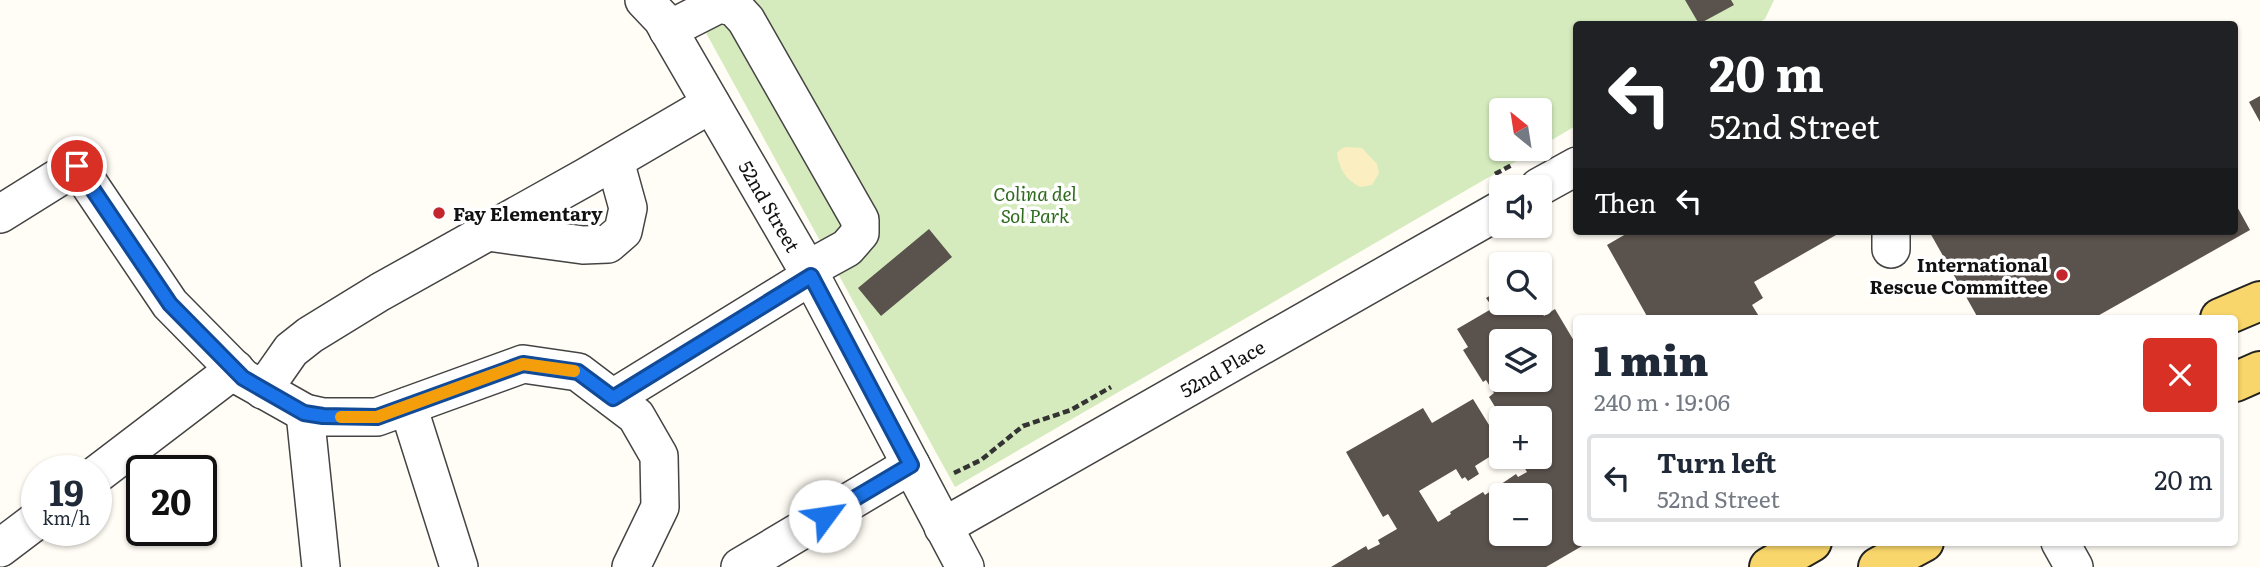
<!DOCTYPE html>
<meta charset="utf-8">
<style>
body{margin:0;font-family:Literata,serif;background:#f6f6f7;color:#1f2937;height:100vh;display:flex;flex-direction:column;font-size:26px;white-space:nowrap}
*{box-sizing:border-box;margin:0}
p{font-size:23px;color:#747a83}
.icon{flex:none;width:38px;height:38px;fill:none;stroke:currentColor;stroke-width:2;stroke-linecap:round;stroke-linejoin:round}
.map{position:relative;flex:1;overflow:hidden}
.sheet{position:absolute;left:1573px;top:315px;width:665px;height:231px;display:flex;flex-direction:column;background:#fff;border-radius:7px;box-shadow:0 2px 5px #0004}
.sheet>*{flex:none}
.top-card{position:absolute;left:1573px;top:21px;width:665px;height:214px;border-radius:7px;box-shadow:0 2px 5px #0004;background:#202124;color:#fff;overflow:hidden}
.needle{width:46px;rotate:330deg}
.controls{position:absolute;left:1489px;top:98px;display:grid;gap:14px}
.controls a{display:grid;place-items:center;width:63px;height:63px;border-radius:7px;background:#fff;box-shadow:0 2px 5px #0004;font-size:35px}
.speed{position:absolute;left:21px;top:455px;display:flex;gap:14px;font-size:35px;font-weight:700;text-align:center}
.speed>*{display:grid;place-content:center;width:91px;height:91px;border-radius:50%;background:#fff;box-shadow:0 2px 5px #0004;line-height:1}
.speed small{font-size:18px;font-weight:400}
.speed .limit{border:4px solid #111;border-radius:10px;background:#fff;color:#111}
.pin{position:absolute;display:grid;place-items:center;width:60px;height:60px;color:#fff;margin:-30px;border:4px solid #fff;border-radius:50%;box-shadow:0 2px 7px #0007}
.me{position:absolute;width:77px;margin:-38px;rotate:59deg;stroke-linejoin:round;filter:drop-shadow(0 0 5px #0008)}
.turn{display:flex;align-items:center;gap:24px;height:147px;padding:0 21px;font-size:32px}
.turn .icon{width:91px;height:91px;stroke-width:2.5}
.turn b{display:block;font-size:49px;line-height:60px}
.then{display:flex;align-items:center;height:66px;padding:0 21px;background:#0003;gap:14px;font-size:26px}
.round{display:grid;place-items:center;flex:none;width:74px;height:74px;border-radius:7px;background:#f6f6f7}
.headline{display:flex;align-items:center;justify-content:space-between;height:119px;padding:0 21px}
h1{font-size:42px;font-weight:800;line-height:52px}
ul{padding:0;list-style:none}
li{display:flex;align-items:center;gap:21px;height:88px;margin:0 14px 10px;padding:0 7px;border:4px solid #e0e1e3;border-radius:7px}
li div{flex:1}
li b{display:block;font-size:26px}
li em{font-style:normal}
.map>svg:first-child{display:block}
.green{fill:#d5ebbd}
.sand{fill:#fbeec1}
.building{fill:#5a524d;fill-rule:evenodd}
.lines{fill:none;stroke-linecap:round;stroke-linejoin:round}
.minor-casing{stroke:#444;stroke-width:40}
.major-casing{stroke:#222;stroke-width:42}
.path{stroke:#333;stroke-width:4.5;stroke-dasharray:7 3.5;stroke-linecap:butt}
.minor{stroke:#fff;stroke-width:37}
.major{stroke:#f9d66b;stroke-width:38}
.route-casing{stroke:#114b97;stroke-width:18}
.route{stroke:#1a73e8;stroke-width:12}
.slow{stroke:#f59e0b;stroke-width:12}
.poi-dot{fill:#c4262e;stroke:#fff;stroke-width:2.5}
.labels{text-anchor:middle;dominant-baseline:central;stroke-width:7;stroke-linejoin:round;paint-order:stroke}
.park-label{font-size:19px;font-style:italic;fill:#2f6b1f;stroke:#fff}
.street-label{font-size:19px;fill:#111;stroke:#fff}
.poi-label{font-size:19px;font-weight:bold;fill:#111;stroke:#fff;text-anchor:start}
</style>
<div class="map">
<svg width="2260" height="567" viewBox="0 0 2260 567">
<rect width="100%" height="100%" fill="#fffdf5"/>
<polygon class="green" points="688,0 1774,0 1765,19 1756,24 1577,24 1577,125 1540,147 1540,110 1502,110 1502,149 1537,149 955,487"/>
<path class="sand" d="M1346 147 1362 148 1377 164 1379 173 1372 185 1360 187C1346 180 1339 169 1337 153L1341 149Z"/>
<g class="building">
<polygon points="1685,0 1731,0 1734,5 1699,24"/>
<polygon points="2260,96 2260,122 2249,102"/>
<polygon points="2235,203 2250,230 2094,318 1978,318 1929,231 2235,231"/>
<polygon points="929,229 952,257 881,316 858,288"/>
<polygon points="1631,231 1843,231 1754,282 1763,298 1752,305 1760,318 1648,318 1607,245"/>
<path d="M1502 289V303H1530L1532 305 1536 303 1544 316 1555 309 1577 346V542H1589L1546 567H1331L1366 546 1368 550 1380 544 1378 540 1397 529 1388 514 1383 517 1346 452 1423 408 1432 423 1473 399 1502 446V449L1475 466 1479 474 1468 481 1465 477 1462 479 1456 469 1419 491 1438 522 1451 514 1450 512 1483 492 1485 495 1516 474 1518 477 1527 472 1524 467 1521 469 1513 457H1540V418H1507L1503 413 1500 415 1489 397 1494 393 1486 380 1483 382 1463 350 1468 347 1457 329 1493 308 1486 298ZM1502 341H1540V380H1502ZM1502 495H1540V534H1502Z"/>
</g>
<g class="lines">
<defs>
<g id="minor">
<polyline points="644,0 662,19 811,276 965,567"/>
<polyline points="668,30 719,4 734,7 746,20 860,220 860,233 847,248 807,270"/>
<polyline points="1539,187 1577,166"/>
<polyline points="0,214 77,166 170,304 243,378 305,413 323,417 377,417 523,364 578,372 636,416 659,456 660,507 631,567"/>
<polyline points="1891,231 1891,249"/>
<polyline points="488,232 583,245 608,244 623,231 628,208 615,161"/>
<polyline points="263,390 291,350 310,335 380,292 586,177 711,104"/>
<polyline points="613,398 811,276"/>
<polyline points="408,406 459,567"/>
<polyline points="305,413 321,567"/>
<polyline points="96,475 235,369"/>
<polyline points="943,527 1502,209"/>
<polyline points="2060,542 2074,567"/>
<polyline points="0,548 37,520"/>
<polyline points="740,567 911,465"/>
</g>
<g id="major">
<polyline points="2220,318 2260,301"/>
<polyline points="2235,382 2260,371"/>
<polyline points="1769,567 1812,542"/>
<polyline points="1878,567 1924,542"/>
</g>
</defs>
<use href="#minor" class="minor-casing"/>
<use href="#major" class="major-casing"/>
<g class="path">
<polyline points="1764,24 1766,23"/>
<polyline points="1495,174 1512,165"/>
<polyline points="954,473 981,460 1023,426 1071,410 1111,387"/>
</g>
<use href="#minor" class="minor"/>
<use href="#major" class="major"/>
</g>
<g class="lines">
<defs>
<polyline id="route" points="77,166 170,304 243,378 304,413 323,416 377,417 523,364 578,372 613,398 811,276 911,465 825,516"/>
</defs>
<use href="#route" class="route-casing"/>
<use href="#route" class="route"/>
<polyline class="slow" points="341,417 377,417 523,364 574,371"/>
</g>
<g class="poi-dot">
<circle cx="439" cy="213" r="7"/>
<circle cx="2062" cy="275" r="7"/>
</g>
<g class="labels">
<g class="park-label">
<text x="1035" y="193">Colina del<tspan x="1035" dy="22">Sol Park</tspan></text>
</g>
<g class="street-label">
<text transform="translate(770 206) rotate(60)">52nd Street</text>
<text transform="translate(1222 368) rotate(-30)">52nd Place</text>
</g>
<g class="poi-label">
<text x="453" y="213">Fay Elementary</text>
<text x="2048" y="264" text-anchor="end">International<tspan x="2048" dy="22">Rescue Committee</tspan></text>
</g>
</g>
</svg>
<div class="controls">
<a><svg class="needle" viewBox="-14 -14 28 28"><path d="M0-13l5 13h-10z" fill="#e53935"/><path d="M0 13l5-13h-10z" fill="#747a83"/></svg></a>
<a><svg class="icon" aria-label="sound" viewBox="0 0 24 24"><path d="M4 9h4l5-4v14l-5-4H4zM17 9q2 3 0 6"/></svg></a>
<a><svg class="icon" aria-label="search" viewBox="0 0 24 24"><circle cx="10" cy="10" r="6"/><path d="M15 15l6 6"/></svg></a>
<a><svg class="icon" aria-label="layers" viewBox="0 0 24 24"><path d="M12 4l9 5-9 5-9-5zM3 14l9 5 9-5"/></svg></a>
<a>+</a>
<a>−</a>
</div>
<div class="speed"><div>19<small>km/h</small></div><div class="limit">20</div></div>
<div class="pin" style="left:77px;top:166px;background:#d93025"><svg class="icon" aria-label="arrive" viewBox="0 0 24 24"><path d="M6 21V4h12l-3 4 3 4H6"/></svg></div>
<svg class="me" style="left:825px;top:516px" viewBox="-20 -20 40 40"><circle r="19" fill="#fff"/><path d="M0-13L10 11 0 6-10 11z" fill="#1a73e8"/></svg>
<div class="top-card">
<div class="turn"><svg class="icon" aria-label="left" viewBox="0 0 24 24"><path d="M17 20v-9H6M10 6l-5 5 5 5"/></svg><div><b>20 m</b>52nd Street</div></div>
<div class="then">Then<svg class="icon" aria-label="left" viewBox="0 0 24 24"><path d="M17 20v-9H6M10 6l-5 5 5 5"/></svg></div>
</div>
<section class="sheet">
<div class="headline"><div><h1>1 min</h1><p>240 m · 19:06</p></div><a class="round" style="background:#d93025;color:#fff"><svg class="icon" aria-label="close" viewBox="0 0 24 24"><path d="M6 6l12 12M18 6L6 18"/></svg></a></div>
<ul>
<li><svg class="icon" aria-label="left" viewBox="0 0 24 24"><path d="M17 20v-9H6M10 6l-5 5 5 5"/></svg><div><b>Turn left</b><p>52nd Street</p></div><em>20 m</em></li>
</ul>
</section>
</div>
